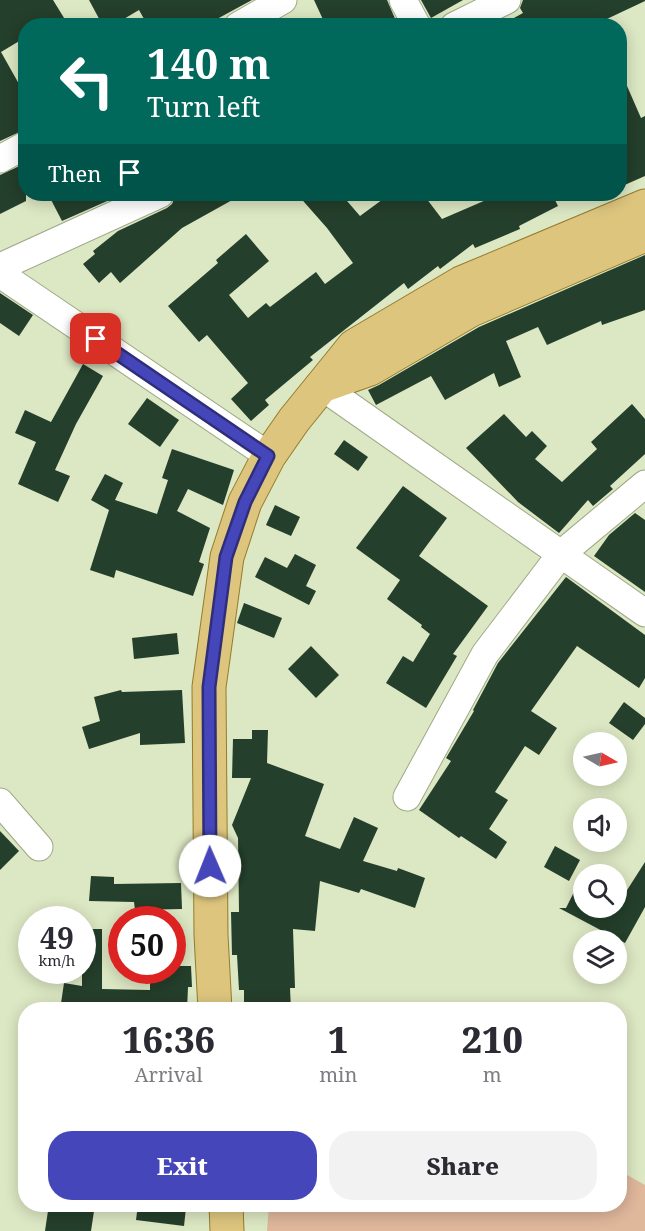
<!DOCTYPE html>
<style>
body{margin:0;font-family:"Noto Serif",serif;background:#f2f2f3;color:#2b2b33;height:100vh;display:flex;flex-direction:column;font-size:22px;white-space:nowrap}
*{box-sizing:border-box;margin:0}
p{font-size:20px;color:#7c7c81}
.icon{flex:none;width:33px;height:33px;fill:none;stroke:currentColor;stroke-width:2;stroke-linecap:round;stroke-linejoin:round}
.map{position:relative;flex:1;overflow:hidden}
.drawer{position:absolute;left:18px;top:1002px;width:609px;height:210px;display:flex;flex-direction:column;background:#fff;border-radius:24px;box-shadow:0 3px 15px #0003}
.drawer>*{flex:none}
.top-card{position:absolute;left:18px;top:18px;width:609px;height:183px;border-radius:24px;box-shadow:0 3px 15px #0003;background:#00695c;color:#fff;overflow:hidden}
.needle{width:39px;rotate:99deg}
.buttons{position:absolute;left:573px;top:732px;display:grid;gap:12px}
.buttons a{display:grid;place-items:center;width:54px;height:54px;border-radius:50%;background:#fff;box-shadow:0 3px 15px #0003;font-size:30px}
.speed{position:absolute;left:18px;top:906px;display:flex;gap:12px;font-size:30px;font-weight:700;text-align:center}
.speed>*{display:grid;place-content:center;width:78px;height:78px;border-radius:50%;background:#fff;box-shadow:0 3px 15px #0003;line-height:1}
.speed small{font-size:15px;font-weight:400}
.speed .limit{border:9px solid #d22;background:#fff;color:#111}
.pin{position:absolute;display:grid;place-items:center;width:51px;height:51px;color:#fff;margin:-26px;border-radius:12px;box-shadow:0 3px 9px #0006}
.me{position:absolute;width:66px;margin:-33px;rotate:359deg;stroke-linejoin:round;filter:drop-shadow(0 0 4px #0008)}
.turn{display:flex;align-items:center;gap:21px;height:126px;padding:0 30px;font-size:27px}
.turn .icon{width:78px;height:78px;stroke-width:2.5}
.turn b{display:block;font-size:42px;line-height:51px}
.then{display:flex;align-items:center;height:57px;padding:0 30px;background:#0003;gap:12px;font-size:22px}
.eta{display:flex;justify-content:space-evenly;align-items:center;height:102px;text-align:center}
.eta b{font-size:36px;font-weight:800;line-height:42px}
.button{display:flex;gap:12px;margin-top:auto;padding:12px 30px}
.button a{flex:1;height:69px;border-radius:24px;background:#4646bb;color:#fff;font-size:24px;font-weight:800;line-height:69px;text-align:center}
.button a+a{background:#f2f2f3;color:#2b2b33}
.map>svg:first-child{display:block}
.green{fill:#dfb79b}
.building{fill:#243f2b}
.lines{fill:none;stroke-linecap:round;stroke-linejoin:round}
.minor-casing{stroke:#9fa987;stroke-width:29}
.major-casing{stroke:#957c2a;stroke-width:35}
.minor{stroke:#fff;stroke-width:27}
.major{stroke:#ddc57e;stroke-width:33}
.route-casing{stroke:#2e2e7a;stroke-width:15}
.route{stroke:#4646bb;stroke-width:10}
</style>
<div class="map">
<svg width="645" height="1231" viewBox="0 0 645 1231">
<rect width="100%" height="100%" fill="#dce7c3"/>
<polygon class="green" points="620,1171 645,1185 645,1231 267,1231 269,1205 620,1204"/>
<g class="building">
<polygon points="0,0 53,0 69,26 26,26 26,37 1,52 19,84 26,80 26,129 0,141"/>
<polygon points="89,0 252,0 204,26 148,26 139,10 112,26 103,26"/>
<polygon points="314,0 387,0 396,21 389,26 326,26"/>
<polygon points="421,0 463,0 431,18"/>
<polygon points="523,0 645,0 645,1 592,26 499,26 523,13 520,8"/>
<polygon points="620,70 641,118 645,116 645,176 620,187"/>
<polygon points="26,163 26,201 0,214 0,175"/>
<polygon points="48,194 123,194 62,221"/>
<polygon points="181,194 243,194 182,228 120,283 111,272 99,283 83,264 95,254 93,251 118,231 167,208 172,204 175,197"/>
<polygon points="297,194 341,194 360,216 390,194 423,194 442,219 500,194 552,194 558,206 519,226 520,229 475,248 473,244 440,269 438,266 408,289 404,283 310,357 313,360 265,400 269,405 251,421 231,399 248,383 207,335 199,342 168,306 218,263 216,260 246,234 269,261 229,295 248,318 266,303 270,307 316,272 325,284 353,263 327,228"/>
<polygon points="645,255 645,310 602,325 601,321 547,345 538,327 506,341 521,377 499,387 494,373 445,400 431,376 376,405 368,390 379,385 479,327"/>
<polygon points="0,293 33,315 19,336 0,323"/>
<polygon points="83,364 103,376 76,424 55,470 70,476 58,502 18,484 36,442 15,433 25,410 51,422"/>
<polygon points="147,398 179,420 160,447 128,424"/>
<polygon points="632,404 645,419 645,454 610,486 613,489 593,506 588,500 559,533 518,502 466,448 504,414 526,437 532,431 547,446 535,459 562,482 597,449 591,442"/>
<polygon points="344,440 368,457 358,471 334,454"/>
<polygon points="172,449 234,470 223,505 188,489 177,511 210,528 199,562 204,564 193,596 116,570 114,578 90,570 109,510 91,500 105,474 123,483 115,500 157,514 168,480 162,478"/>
<polygon points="403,486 447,518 419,556 488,606 453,654 457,656 426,708 386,683 403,656 413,662 430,634 421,627 422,625 387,599 400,580 356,548"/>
<polygon points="275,505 300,517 291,536 266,525"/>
<polygon points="635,513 645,520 645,592 594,556 609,535"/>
<polygon points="295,554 316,565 306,586 316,591 309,605 255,577 265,557 287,568"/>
<polygon points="566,577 645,635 645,678 639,688 577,646 531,711 557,728 539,755 525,746 495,792 508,800 489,829 507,842 496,859 461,836 459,838 419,810 451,761 446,758 474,711 473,710 498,663"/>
<polygon points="244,603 282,618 274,638 237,623"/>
<polygon points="177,633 179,654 134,659 132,638"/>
<polygon points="311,646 339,675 316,698 288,669"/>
<polygon points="121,690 122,692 182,690 185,743 140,745 140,733 89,749 82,727 100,721 94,697"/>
<polygon points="624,702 645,718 645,724 633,740 609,723"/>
<polygon points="252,730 268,730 267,763 324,784 305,836 340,849 354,817 378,828 363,861 397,871 398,868 425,878 415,908 361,889 359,893 320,881 315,931 293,929 295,988 290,988 291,1010 244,1010 244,990 239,990 237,955 232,955 231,912 239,912 238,838 232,825 251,778 232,778 233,739 252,739"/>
<polygon points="0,831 19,851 0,870"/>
<polygon points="555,846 580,860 569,881 544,867"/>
<polygon points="645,862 645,907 625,943 559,908 566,908 584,872 584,908 612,908 615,909"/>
<polygon points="91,876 114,877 114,884 181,883 182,909 135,910 134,902 89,901"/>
<polygon points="82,929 102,929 102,989 150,990 150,970 172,970 172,966 191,966 192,987 188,987 187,1010 60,1010 64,983 82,986"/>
<polygon points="49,1204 94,1211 91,1231 45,1231"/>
<polygon points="138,1204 186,1208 184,1226 136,1220"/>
</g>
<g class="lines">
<defs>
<g id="minor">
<polyline points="403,0 417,26"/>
<polyline points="238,26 283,0"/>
<polyline points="454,26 507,0"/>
<polyline points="0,159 26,145"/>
<polyline points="0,267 160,194"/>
<polyline points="0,274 269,456"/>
<polyline points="321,386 645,613"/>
<polyline points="407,797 485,654 561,554 645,484"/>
<polyline points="0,802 39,847"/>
</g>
<g id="major">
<polyline points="322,386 370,369 471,310 645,235"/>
<polyline points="215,1010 211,935 209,687 227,557 245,502 269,456 294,420 354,346 461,283 645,206"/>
<polyline points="226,1204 227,1231"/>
</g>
</defs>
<use href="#minor" class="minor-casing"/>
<use href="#major" class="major-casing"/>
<use href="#minor" class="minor"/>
<use href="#major" class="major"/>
</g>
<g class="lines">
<defs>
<polyline id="route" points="96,339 268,456 245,502 226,557 209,687 210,866"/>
</defs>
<use href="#route" class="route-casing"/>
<use href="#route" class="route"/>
</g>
</svg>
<div class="buttons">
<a><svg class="needle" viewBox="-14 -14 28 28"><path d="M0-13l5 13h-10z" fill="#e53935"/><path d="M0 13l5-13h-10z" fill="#7c7c81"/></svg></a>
<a><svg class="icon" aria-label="sound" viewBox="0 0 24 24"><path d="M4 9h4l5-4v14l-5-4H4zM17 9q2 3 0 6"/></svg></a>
<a><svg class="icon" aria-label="search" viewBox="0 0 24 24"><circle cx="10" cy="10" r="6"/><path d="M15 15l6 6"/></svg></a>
<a><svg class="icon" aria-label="layers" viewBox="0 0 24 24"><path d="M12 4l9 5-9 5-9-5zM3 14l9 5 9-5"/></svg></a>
</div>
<div class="speed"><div>49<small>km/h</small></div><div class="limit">50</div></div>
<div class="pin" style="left:96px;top:339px;background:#d93025"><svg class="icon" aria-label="arrive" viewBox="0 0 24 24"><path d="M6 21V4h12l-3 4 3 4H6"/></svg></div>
<svg class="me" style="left:210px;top:866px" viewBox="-20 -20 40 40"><circle r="19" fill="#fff"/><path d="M0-13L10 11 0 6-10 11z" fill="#4646bb"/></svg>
<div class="top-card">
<div class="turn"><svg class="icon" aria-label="left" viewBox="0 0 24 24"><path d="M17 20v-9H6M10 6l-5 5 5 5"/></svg><div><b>140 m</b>Turn left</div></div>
<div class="then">Then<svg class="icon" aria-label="arrive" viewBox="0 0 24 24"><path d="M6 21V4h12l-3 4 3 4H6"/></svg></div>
</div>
<section class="drawer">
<div class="eta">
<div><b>16:36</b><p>Arrival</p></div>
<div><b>1</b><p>min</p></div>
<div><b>210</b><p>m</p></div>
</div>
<div class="button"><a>Exit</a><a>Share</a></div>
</section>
</div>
